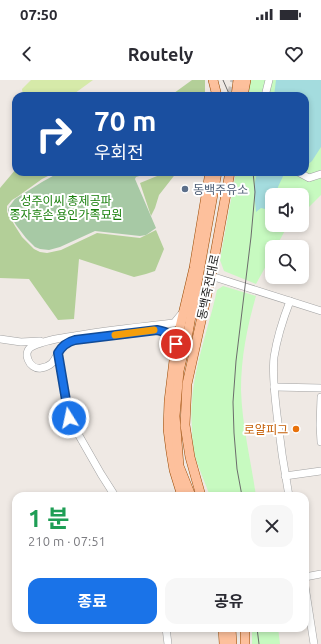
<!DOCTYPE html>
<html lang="ko">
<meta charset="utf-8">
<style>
body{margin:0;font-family:Ubuntu,"Noto Sans KR",sans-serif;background:#f7f7f7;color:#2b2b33;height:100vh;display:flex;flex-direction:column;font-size:15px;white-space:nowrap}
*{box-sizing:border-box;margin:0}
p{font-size:13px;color:#7c7c81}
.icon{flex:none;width:22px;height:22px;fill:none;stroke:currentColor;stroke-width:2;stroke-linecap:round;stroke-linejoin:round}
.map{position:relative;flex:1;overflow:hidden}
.panel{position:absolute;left:12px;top:412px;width:297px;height:140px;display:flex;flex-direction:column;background:#fff;border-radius:12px;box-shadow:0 2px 6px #0003}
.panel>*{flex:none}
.banner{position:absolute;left:12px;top:12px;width:297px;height:84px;border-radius:12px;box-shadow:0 2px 6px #0003;background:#1a4fa0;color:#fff;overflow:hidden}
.tools{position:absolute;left:265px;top:108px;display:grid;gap:8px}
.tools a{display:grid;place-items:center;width:44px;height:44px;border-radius:8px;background:#fff;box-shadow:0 2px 6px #0003;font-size:20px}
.pin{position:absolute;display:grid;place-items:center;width:34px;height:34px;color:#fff;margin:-17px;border:2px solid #fff;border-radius:50%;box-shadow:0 1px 4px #0007}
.me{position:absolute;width:44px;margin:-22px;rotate:350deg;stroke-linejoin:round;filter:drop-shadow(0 0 3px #0008)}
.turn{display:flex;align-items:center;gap:14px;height:84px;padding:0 16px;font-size:18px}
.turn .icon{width:52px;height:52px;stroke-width:2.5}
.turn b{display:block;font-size:28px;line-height:34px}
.round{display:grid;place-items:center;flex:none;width:42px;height:42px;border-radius:12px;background:#f7f7f7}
.summary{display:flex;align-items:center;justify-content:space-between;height:68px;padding:0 16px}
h1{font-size:24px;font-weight:700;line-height:30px;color:#1e9e55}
.primary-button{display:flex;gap:8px;margin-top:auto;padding:8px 16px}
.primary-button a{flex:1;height:46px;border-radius:12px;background:#1a73e8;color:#fff;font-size:16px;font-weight:700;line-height:46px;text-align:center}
.primary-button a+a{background:#f7f7f7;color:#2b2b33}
.status{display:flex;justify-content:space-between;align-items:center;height:28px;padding:0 20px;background:#fff;direction:ltr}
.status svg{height:11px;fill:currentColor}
header{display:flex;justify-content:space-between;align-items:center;height:52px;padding:0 16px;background:#fff;font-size:18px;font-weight:700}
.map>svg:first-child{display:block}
.grass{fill:#d6eaa9}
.forest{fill:#b3cf98}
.cemetery{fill:#a7c9a5}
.park{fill:#c7fac0}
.water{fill:#a4dcde}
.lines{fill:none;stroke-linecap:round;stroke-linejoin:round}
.major-tunnel{stroke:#c5c0bc;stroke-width:9;stroke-dasharray:9 4.5;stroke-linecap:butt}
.minor-casing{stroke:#a2a2a2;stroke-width:8}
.major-casing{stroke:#994800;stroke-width:10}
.minor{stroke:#fff;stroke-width:7}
.major{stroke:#fdc09c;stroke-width:9}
.tram{stroke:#6c6c6c;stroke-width:1}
.route-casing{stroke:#114b97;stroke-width:10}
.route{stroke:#1a73e8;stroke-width:7}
.slow{stroke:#f59e0b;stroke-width:7}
.service-dot{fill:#5c6f8a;stroke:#fff;stroke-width:1.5}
.food-dot{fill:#e8710a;stroke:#fff;stroke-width:1.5}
.labels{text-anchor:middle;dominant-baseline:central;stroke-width:4;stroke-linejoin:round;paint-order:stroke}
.service-label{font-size:12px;fill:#4e5e75;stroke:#fff;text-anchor:start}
.park-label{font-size:12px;fill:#177f0a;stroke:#fff}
.street-label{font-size:12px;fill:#1e1e1e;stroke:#fff}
.food-label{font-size:12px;fill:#c56008;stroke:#fff;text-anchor:end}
</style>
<div class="status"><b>07:50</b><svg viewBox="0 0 49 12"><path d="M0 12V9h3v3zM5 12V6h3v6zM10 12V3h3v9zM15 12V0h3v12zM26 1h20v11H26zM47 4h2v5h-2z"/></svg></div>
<header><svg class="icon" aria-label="back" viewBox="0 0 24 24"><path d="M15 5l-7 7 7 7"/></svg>Routely<svg class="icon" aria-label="heart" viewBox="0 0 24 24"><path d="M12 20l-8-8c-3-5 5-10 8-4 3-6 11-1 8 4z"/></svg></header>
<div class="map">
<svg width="321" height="564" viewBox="0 0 321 564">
<rect width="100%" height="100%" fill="#efe9e4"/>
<polygon class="grass" points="31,0 93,0 71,16 23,16 22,9"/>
<g class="forest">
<polygon points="192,0 205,0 205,16 170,16"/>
<polygon points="16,89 16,92 56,92 42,99 17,117 12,120 7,126 7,132 15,146 22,157 34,169 40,172 47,173 61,170 97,153 140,158 156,150 164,169 155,191 146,194 134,197 79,179 74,239 58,240 29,199 0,198 0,108"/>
<polygon points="161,92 177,92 159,115 155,128 151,136 140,103 162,94"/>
</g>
<polygon class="cemetery" points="60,92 152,92 136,97 135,99 156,148 146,155 140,156 95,151 60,167 49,170 40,169 35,167 26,158 16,145 9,133 8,130 9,127 15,119 42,102"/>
<g class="park">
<polygon points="249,0 321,0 321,115 303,133 302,133 302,115 272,115 272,145 288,145 276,167 272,167 272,175 256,204 224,191 220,180 236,92 305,92 305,16 245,16"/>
<path d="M223 206 256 216C247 247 241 278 241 310 242 345 251 381 256 416H210C205 403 199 389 195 376 193 367 192 357 192 348 188 300 207 256 217 210Z"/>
<polygon points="252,548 278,548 280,564 252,564"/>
</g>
<g class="water">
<polygon points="276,0 321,0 321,67 312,81 306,86 305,16 274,16"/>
<path d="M258 92H285L278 107 277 115H272V128L265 129 261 128 256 132C255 118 252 105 258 92Z"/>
</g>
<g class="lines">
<polyline class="major-tunnel" points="231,16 235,0"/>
<defs>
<g id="minor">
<polyline points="265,16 269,0"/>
<polyline points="298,92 309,98 321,94"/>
<polyline points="211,196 321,231"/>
<polyline points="0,259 21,262 40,261"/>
<path d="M176 264C170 254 168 252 157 250L75 260C69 262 64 265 60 270 54 279 54 286 41 288 29 290 21 271 33 266 46 260 60 258 74 256 107 250 141 247 174 243L183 232"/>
<polyline points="58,273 69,338 101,394 115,416"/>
<polyline points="274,307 321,308"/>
<polyline points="321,317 320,345 321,362"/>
<polyline points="285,396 321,391"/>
<path d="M289 416C284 389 280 362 277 335 275 316 272 296 274 277 277 258 283 239 290 221"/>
<polyline points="305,497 321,494"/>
<polyline points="305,506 314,564"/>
<polyline points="166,548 168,564"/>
</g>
<g id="major">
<polyline points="213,0 217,16"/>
<polyline points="236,16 238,0"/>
<polyline points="243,16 246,0"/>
<polyline points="182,416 174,390 171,372 168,349 169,321 176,264 194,188 210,92"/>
<polyline points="191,416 179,386 175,336 179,291 188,253 217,92"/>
<polyline points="201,416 190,377 185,345 187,304 211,196 230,92"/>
<polyline points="223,548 224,564"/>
<polyline points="231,548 232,564"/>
<polyline points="245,548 245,564"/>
</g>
</defs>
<use href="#minor" class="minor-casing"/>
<use href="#major" class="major-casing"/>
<use href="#minor" class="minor"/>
<use href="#major" class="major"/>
<g class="tram">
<polyline points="223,0 230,16"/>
<polyline points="242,416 237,389 234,353 233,322 236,281 251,157 255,112 253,92"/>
<polyline points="257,548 259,564"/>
</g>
</g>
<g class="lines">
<defs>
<path id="route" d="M69 338 58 273C62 266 67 262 75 260L157 250C168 252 170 254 176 264"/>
</defs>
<use href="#route" class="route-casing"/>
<use href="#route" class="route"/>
<polyline class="slow" points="115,255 154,250"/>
</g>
<circle class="service-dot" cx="185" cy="109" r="4"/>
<circle class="food-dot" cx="296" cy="349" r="4"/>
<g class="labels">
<g class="service-label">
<text x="193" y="109">동백주유소</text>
</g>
<g class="park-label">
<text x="66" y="120">성주이씨 총제공파<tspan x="66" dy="14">종자후손 용인가족묘원</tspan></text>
</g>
<g class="street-label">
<text transform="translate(208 207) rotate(-78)">동백죽전대로</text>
</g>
<g class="food-label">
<text x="288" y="349">로얄피그</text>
</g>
</g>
</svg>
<div class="tools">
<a><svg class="icon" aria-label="sound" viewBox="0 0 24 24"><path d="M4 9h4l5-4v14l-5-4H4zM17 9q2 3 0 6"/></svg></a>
<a><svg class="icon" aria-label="search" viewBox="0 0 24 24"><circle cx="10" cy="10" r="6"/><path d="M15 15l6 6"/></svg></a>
</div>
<div class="pin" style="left:176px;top:264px;background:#d93025"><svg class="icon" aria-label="arrive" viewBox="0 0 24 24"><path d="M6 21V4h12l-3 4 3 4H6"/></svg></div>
<svg class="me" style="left:69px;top:338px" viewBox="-20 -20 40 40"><circle r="17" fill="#1a73e8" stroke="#fff" stroke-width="3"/><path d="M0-11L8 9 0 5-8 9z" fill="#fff"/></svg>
<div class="banner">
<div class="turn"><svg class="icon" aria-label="right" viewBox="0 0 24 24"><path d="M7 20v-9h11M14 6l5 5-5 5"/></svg><div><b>70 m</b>우회전</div></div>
</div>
<section class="panel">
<div class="summary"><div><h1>1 분</h1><p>210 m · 07:51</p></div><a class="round"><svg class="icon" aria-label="close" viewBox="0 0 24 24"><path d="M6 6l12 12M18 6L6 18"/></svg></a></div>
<div class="primary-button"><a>종료</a><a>공유</a></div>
</section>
</div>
